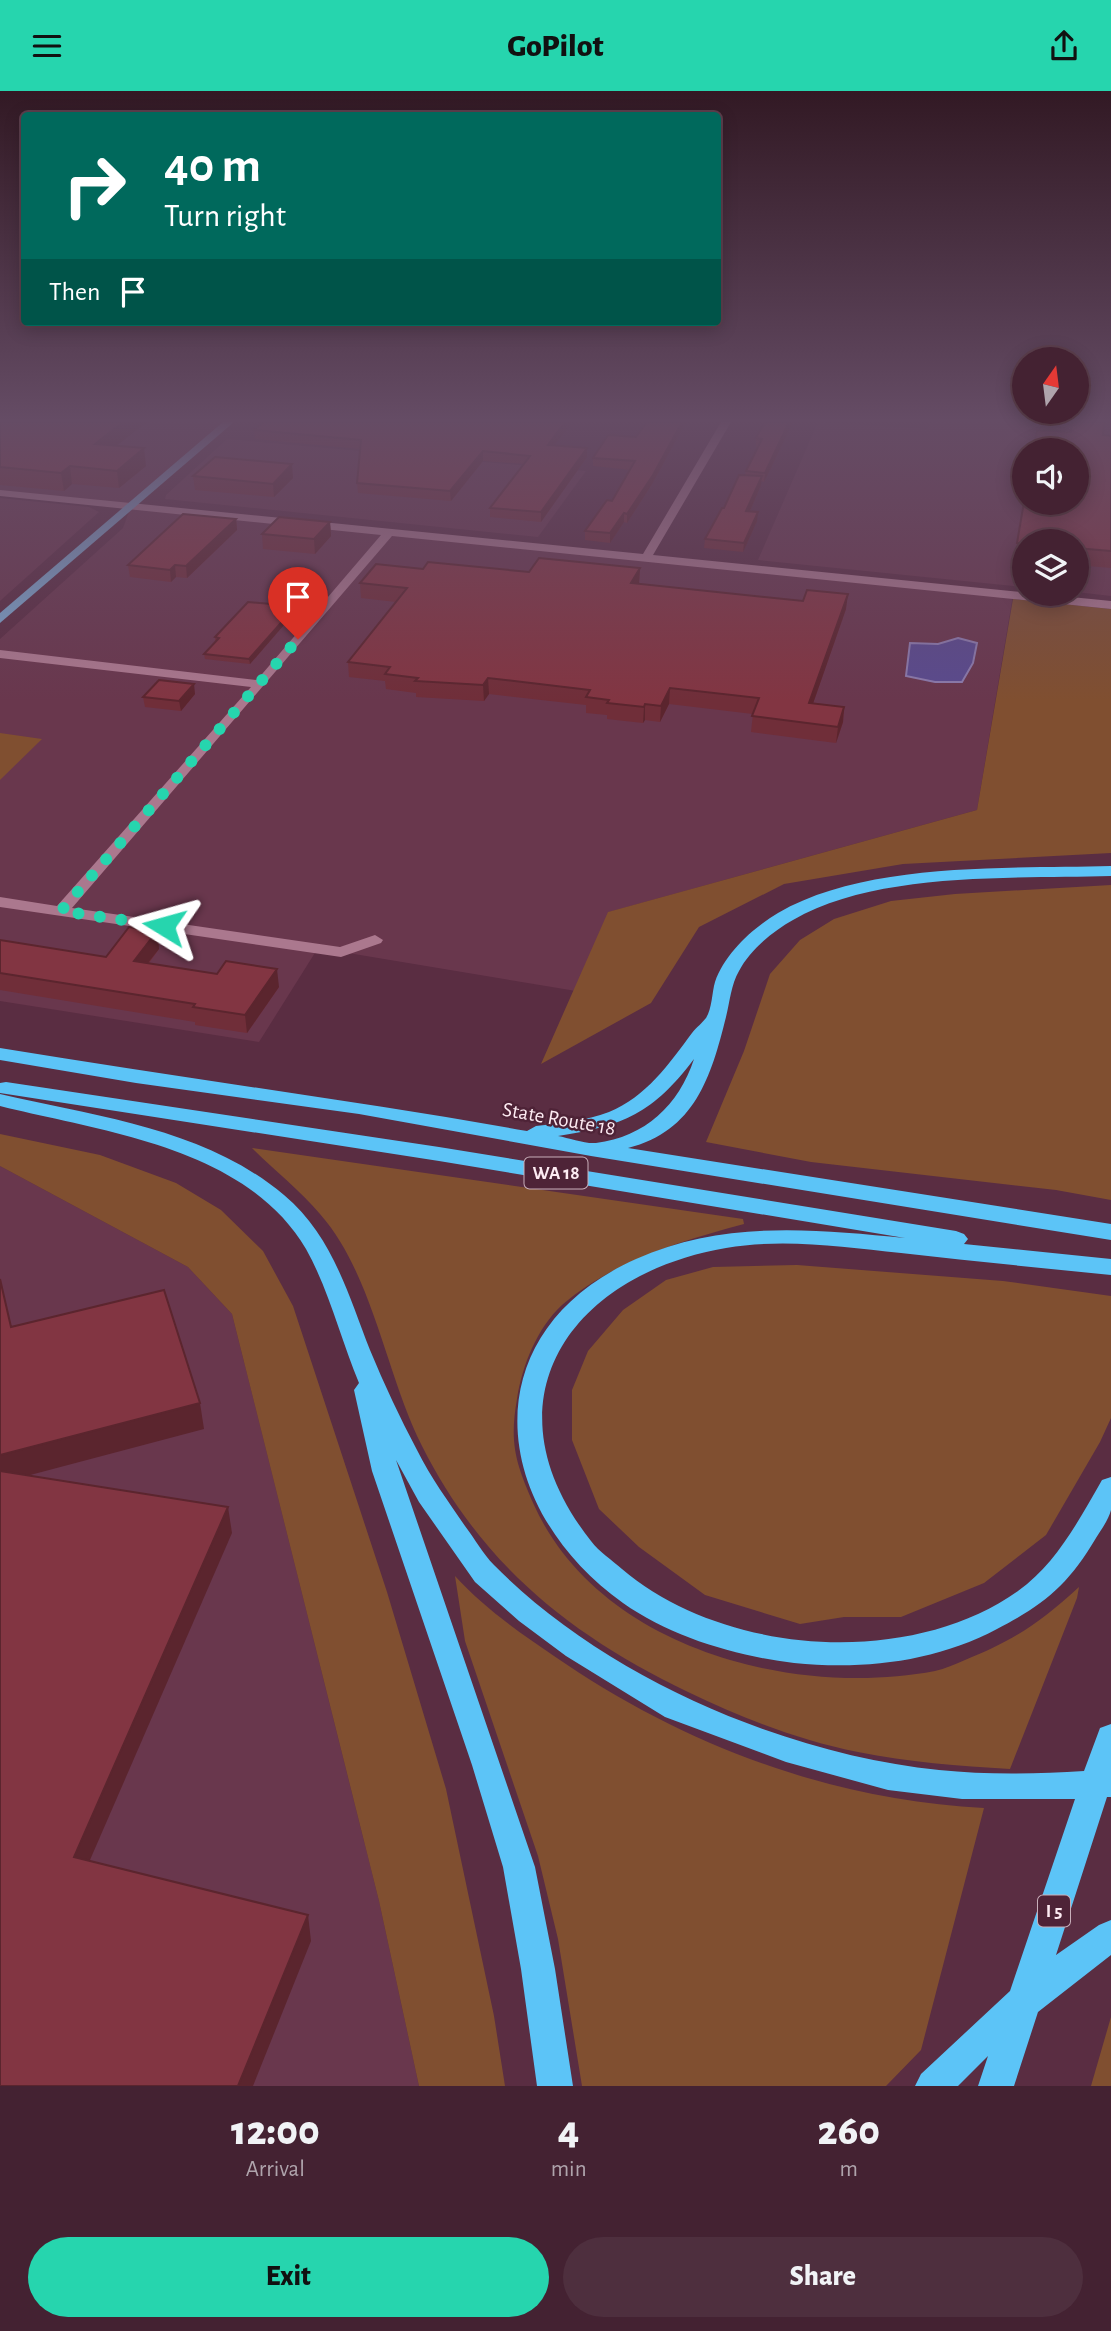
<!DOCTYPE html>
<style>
body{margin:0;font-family:"Alegreya Sans",sans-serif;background:#4e2f3e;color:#f1f3f6;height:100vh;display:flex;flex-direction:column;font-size:26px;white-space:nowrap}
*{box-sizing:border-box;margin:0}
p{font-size:23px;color:#afa4ac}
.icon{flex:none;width:38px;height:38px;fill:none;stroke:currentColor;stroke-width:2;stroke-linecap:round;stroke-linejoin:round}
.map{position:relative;height:1995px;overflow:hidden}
.drawer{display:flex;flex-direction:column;background:#442232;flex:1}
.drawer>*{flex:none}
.hud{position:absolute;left:21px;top:21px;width:700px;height:214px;border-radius:7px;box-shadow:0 4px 18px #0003,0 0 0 2px #5c3f4d;background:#00695c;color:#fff;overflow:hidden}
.needle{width:46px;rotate:14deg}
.controls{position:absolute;left:1012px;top:256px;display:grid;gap:14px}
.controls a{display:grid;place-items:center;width:77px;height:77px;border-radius:50%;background:#442232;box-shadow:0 4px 18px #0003,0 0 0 2px #5c3f4d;font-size:35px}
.pin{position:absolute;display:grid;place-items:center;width:60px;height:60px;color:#fff;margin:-72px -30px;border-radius:50% 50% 50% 0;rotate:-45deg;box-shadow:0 0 7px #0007}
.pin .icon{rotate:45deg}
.me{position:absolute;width:77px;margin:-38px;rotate:278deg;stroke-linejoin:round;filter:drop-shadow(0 0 5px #0008)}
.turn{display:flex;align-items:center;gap:24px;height:147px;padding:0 28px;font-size:32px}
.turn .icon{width:91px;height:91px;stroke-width:2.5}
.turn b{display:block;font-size:49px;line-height:60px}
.then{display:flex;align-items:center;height:66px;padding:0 28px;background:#0003;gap:14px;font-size:26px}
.eta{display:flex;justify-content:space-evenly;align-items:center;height:119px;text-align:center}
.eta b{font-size:42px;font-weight:800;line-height:49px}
.primary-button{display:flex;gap:14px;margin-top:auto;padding:14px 28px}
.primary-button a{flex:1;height:80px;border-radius:42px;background:#26d5ae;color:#111;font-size:28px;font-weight:800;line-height:80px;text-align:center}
.primary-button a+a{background:#4e2f3e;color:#f1f3f6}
header{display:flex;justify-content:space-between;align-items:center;height:91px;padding:0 28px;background:#26d5ae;color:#111;font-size:32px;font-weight:800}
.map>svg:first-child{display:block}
.built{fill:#69374d;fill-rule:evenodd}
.green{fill:#804f30}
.water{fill:#5a4a8d;stroke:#8b7aab;stroke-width:2}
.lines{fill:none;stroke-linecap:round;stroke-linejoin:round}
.minor{fill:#ab788e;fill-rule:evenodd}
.major{fill:#7ca6cd;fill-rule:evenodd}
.highway{fill:#5cc4f7;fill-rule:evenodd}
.wall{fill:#702e39}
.shaded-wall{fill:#5b252e}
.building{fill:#823542;stroke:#5b252e;stroke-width:2}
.route{stroke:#26d5ae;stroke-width:12;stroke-dasharray:0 21.6}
.labels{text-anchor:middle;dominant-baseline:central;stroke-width:5;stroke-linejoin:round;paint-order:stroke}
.shield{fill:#4e2337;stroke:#c8afba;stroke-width:2}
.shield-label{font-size:19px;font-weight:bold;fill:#fdebf2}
.street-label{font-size:21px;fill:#fdebf2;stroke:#4e2337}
</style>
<header><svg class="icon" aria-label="menu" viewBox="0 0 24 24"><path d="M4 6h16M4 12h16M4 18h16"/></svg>GoPilot<svg class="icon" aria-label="share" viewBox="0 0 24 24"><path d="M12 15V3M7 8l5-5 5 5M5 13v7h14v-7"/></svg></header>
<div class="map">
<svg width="1111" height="1995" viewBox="0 0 1111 1995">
<rect width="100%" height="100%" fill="#5a2d42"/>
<g class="built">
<polygon points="0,331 229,331 132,414 1013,504 977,719 609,821 576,900 318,857 259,951 0,910 0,548 123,437 131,415 0,402"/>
<path d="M818 331 928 338 931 331H1111V505L1076 501V450H1024V496L758 469ZM1024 359H1076V411H1024Z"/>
<polygon points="227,348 586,380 538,446 165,408 166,404"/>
<polygon points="0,407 89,416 99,421 0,510"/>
<polygon points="0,1075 188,1176 232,1223 379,1810 419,1995 0,1995"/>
</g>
<g class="green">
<polygon points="1013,508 1111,518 1111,762 903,773 784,793 699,836 651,912 541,973 608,821 977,719"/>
<polygon points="0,642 42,648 0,689"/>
<polygon points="1111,794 1111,1109 1056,1099 811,1071 706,1051 744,960 770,883 800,849 834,828 891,810 955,803"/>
<polygon points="0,1043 100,1064 176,1092 221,1119 263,1160 293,1215 387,1501 446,1698 494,1925 505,1995 419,1995 379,1810 232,1223 188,1176 0,1075"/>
<path d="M252 1057 743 1128 744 1133C681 1150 613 1170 562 1214 537 1237 522 1275 517 1308 509 1353 516 1373 534 1414 599 1557 792 1607 935 1580 945 1578 955 1573 965 1569 1013 1550 1041 1531 1079 1496L1077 1507 1010 1678C959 1675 908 1671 858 1661 799 1649 742 1627 688 1601 570 1544 482 1474 422 1355 386 1284 373 1183 320 1123 300 1099 274 1079 252 1057Z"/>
<polygon points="797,1174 1003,1190 1111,1205 1111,1327 1100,1351 1046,1444 984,1492 901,1526 844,1526 800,1533 705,1504 639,1456 599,1418 572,1349 572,1299 588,1260 623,1219 666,1189 713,1176"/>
<path d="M455 1485C484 1517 519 1541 554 1565 681 1653 829 1709 984 1717L921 1959 886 1995H582L558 1848 538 1765 465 1550Z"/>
<polygon points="1111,1926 1111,1995 1091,1995"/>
</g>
<polygon class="water" points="958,547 977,552 973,572 962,591 935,591 906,585 910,552 938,553"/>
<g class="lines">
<polygon class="minor" points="721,331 731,331 653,464 1111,510 1111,518 392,445 72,817 340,856 375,844 383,849 381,852 341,866 0,816 0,806 57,815 251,596 0,567 0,559 257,589 381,444 0,405 0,399 643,463"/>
<polygon class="major" points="223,331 234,331 0,532 0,522"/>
<g class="highway">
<path d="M1111 775V785C1014 788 878 780 793 829 773 840 750 859 739 880 731 894 730 910 726 926 711 986 695 1040 628 1057L1111 1133V1149L591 1065 359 1023 136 992 0 969V957C175 986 351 1009 527 1040L536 1035C560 1032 586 1030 609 1021 646 1006 669 973 692 942 696 937 703 931 706 927 712 918 712 901 715 891 725 862 753 837 778 822 867 770 1011 778 1111 775ZM694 968C679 1014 645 1046 596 1052 585 1053 569 1047 558 1045 624 1035 653 1022 694 968Z"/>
<path d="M6 991 439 1056 956 1140 964 1143 968 1148 964 1153 1111 1168V1184C1041 1177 971 1170 901 1162 843 1156 784 1147 726 1157 568 1184 482 1312 591 1450 599 1461 612 1469 622 1478 723 1564 908 1578 1018 1500 1056 1473 1079 1429 1102 1389L1111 1386C1111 1396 1111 1408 1111 1419 1109 1428 1101 1439 1096 1447 1068 1494 1045 1513 997 1538 935 1571 863 1579 794 1572 736 1565 671 1546 623 1512 489 1416 471 1242 636 1168 723 1129 813 1138 905 1147L439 1070 0 1002V992Z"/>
<path d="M0 1003C98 1026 204 1037 284 1104 332 1144 348 1203 370 1259 384 1293 400 1327 417 1359 431 1387 448 1410 465 1435 475 1448 483 1463 494 1474 604 1586 784 1663 939 1679 987 1684 1036 1683 1084 1680L1100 1637 1111 1633V1706H1107L1056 1864 1099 1834 1111 1829V1864L1038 1921 1014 1995H978L988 1965 958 1995H915L921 1983 1010 1900 1075 1708H962L888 1699 786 1671 665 1626 566 1565 519 1530 475 1491 419 1411 396 1369 535 1776 555 1878 573 1995H537L521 1878 503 1776 472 1674 372 1380 354 1299 359 1292C341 1249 329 1199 306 1158 246 1056 104 1041 0 1015Z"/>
</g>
</g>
<g class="wall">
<polygon points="0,331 116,355 146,375 119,397 72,393 64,400 0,394"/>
<polygon points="647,331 686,331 652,393 627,432 624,431 610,452 585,449 585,440 612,410 631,379 593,375 593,367 636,346"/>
<polygon points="793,331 764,391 761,390 761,394 750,420 757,430 743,461 704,457 705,448 745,384 746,380 758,356 756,356 756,347"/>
<polygon points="254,339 554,354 587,366 541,431 490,426 490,417 524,373 483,370 451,410 358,402 357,392 360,358 255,348"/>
<polygon points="1103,344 1111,345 1111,477 1076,474 1076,450 1024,450 1024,469 1015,468 1024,411"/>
<polygon points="193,385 293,387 274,406 195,399"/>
<polygon points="236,428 237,439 187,487 176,486 171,491 130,486 128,474"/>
<polygon points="330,431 331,445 315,463 263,458 262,443"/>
<polygon points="640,477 639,493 846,518 813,612 844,616 843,631 836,652 751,641 753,623 669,613 660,631 645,629 643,632 607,628 607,624 586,622 586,614 489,603 484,610 416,606 416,602 386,598 385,590 349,586 348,571 396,511 361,507 360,492 423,478 529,481"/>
<polygon points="296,520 250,573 205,568 204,563 215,551 215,546"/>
<polygon points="195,603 181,620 145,616 143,606"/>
<polygon points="157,840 159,858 149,872 279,896 247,942 195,934 195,931 0,899 0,849 106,866"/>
</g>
<g class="shaded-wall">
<polygon points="123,331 147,331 97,370 95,353"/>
<polygon points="565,331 572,331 548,363 548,354"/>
<polygon points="682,331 686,331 652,393 627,432 627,423"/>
<polygon points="789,331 793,331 764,391 765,382"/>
<polygon points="144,357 146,375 119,397 117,380"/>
<polygon points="587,357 587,366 541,431 541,421"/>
<polygon points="483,360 483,370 451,410 450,400"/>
<polygon points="292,373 293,387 274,406 273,393"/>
<polygon points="70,375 72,393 64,400 61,382"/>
<polygon points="762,385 761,394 746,429 746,420"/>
<polygon points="758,421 757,430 743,461 744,452"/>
<polygon points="624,422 624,431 610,452 610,442"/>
<polygon points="236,428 237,439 187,487 186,475"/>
<polygon points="330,431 331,445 315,463 314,448"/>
<polygon points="175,474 176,486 171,491 170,479"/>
<polygon points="640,477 639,492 631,507 631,492"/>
<polygon points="848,503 846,518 808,627 809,612"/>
<polygon points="296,515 296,520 250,573 249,568"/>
<polygon points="488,587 489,603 484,610 483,594"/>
<polygon points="194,593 195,603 181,620 179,610"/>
<polygon points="670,597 669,613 660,631 661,615"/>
<polygon points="645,613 645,629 643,632 644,616"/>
<polygon points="844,616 843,631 836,652 838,636"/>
<polygon points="157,840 159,858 136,887 134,870"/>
<polygon points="277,878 279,896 247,942 245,924"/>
<polygon points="200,1312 204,1338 0,1392 0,1364"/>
<polygon points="228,1416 232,1442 80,1792 74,1766"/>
<polygon points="308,1824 311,1850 253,1995 238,1995"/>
</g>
<g class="building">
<polygon points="0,331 123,331 95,353 144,357 117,380 70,375 61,382 0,376"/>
<polygon points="263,331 565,331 548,354 587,357 541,421 490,417 530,365 483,360 450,400 357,392 361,349 254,339"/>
<polygon points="647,331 682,331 653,384 627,423 624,422 610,442 585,440 607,409 612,410 635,370 593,367 608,344 636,346"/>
<polygon points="765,331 789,331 765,382 746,380 762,348 756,347"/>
<polygon points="1072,331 1104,331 1103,344 1111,345 1111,460 1076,457 1076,450 1024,450 1024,452 1017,452 1024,411 1076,411 1076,359 1033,359 1037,339 1071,341"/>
<polygon points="215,366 292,373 273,393 193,385"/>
<polygon points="739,384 762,385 746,420 758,421 744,452 705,448 722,417 724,417"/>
<polygon points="183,423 236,428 186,475 175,474 170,479 128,474"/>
<polygon points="279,426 330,431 314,448 262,443"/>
<polygon points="539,467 640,477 631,492 803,510 807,499 848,503 809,612 844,616 838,636 752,625 759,607 670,597 661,615 645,613 644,616 607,612 609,609 586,606 590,599 488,587 483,594 415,590 418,587 385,583 390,576 348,571 407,497 360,492 376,473 423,478 428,471 529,481"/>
<polygon points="248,511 296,515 249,568 204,563 219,547 215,546"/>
<polygon points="159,589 194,593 179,610 143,606"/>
<polygon points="129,836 157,840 134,870 217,883 226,870 277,878 245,924 193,916 195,913 0,882 0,849 106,866"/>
<polygon points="0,1188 11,1236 164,1199 200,1312 0,1364"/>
<polygon points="0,1380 228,1416 74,1766 308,1824 238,1995 0,1995"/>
</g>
<linearGradient id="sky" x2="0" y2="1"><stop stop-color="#321924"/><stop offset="0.54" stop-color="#654c65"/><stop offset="1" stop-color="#654c65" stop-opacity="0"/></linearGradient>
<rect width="1111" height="610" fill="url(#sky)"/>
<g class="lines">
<polyline class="route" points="164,835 61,820 298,548"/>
</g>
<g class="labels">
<g class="shield">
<rect x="524.5" y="1066.5" width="63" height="31" rx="5"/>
<rect x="1038" y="1804.5" width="32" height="31" rx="5"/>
</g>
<g class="shield-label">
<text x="556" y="1082">WA 18</text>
<text x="1054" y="1820">I 5</text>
</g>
<g class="street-label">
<text transform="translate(559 1028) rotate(10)">State Route 18</text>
</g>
</g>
</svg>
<div class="controls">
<a><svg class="needle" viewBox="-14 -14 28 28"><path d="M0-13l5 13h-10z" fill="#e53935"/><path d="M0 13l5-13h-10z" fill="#afa4ac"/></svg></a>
<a><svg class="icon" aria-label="sound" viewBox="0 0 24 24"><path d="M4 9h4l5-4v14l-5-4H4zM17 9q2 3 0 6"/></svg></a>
<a><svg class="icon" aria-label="layers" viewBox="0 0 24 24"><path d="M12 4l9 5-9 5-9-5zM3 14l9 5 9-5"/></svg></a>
</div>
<div class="pin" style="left:298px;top:548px;background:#d93025"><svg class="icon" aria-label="arrive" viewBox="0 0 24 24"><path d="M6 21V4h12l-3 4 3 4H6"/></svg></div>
<svg class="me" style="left:164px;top:835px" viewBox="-20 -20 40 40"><path d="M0-17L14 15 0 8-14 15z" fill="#26d5ae" stroke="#fff" stroke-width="4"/></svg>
<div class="hud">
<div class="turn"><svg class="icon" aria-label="right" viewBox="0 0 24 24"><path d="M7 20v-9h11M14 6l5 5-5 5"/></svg><div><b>40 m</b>Turn right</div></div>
<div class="then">Then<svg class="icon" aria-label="arrive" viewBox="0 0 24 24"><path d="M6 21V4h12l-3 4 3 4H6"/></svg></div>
</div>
</div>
<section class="drawer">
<div class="eta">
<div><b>12:00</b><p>Arrival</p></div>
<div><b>4</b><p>min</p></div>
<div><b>260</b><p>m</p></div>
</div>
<div class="primary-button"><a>Exit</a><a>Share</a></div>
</section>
